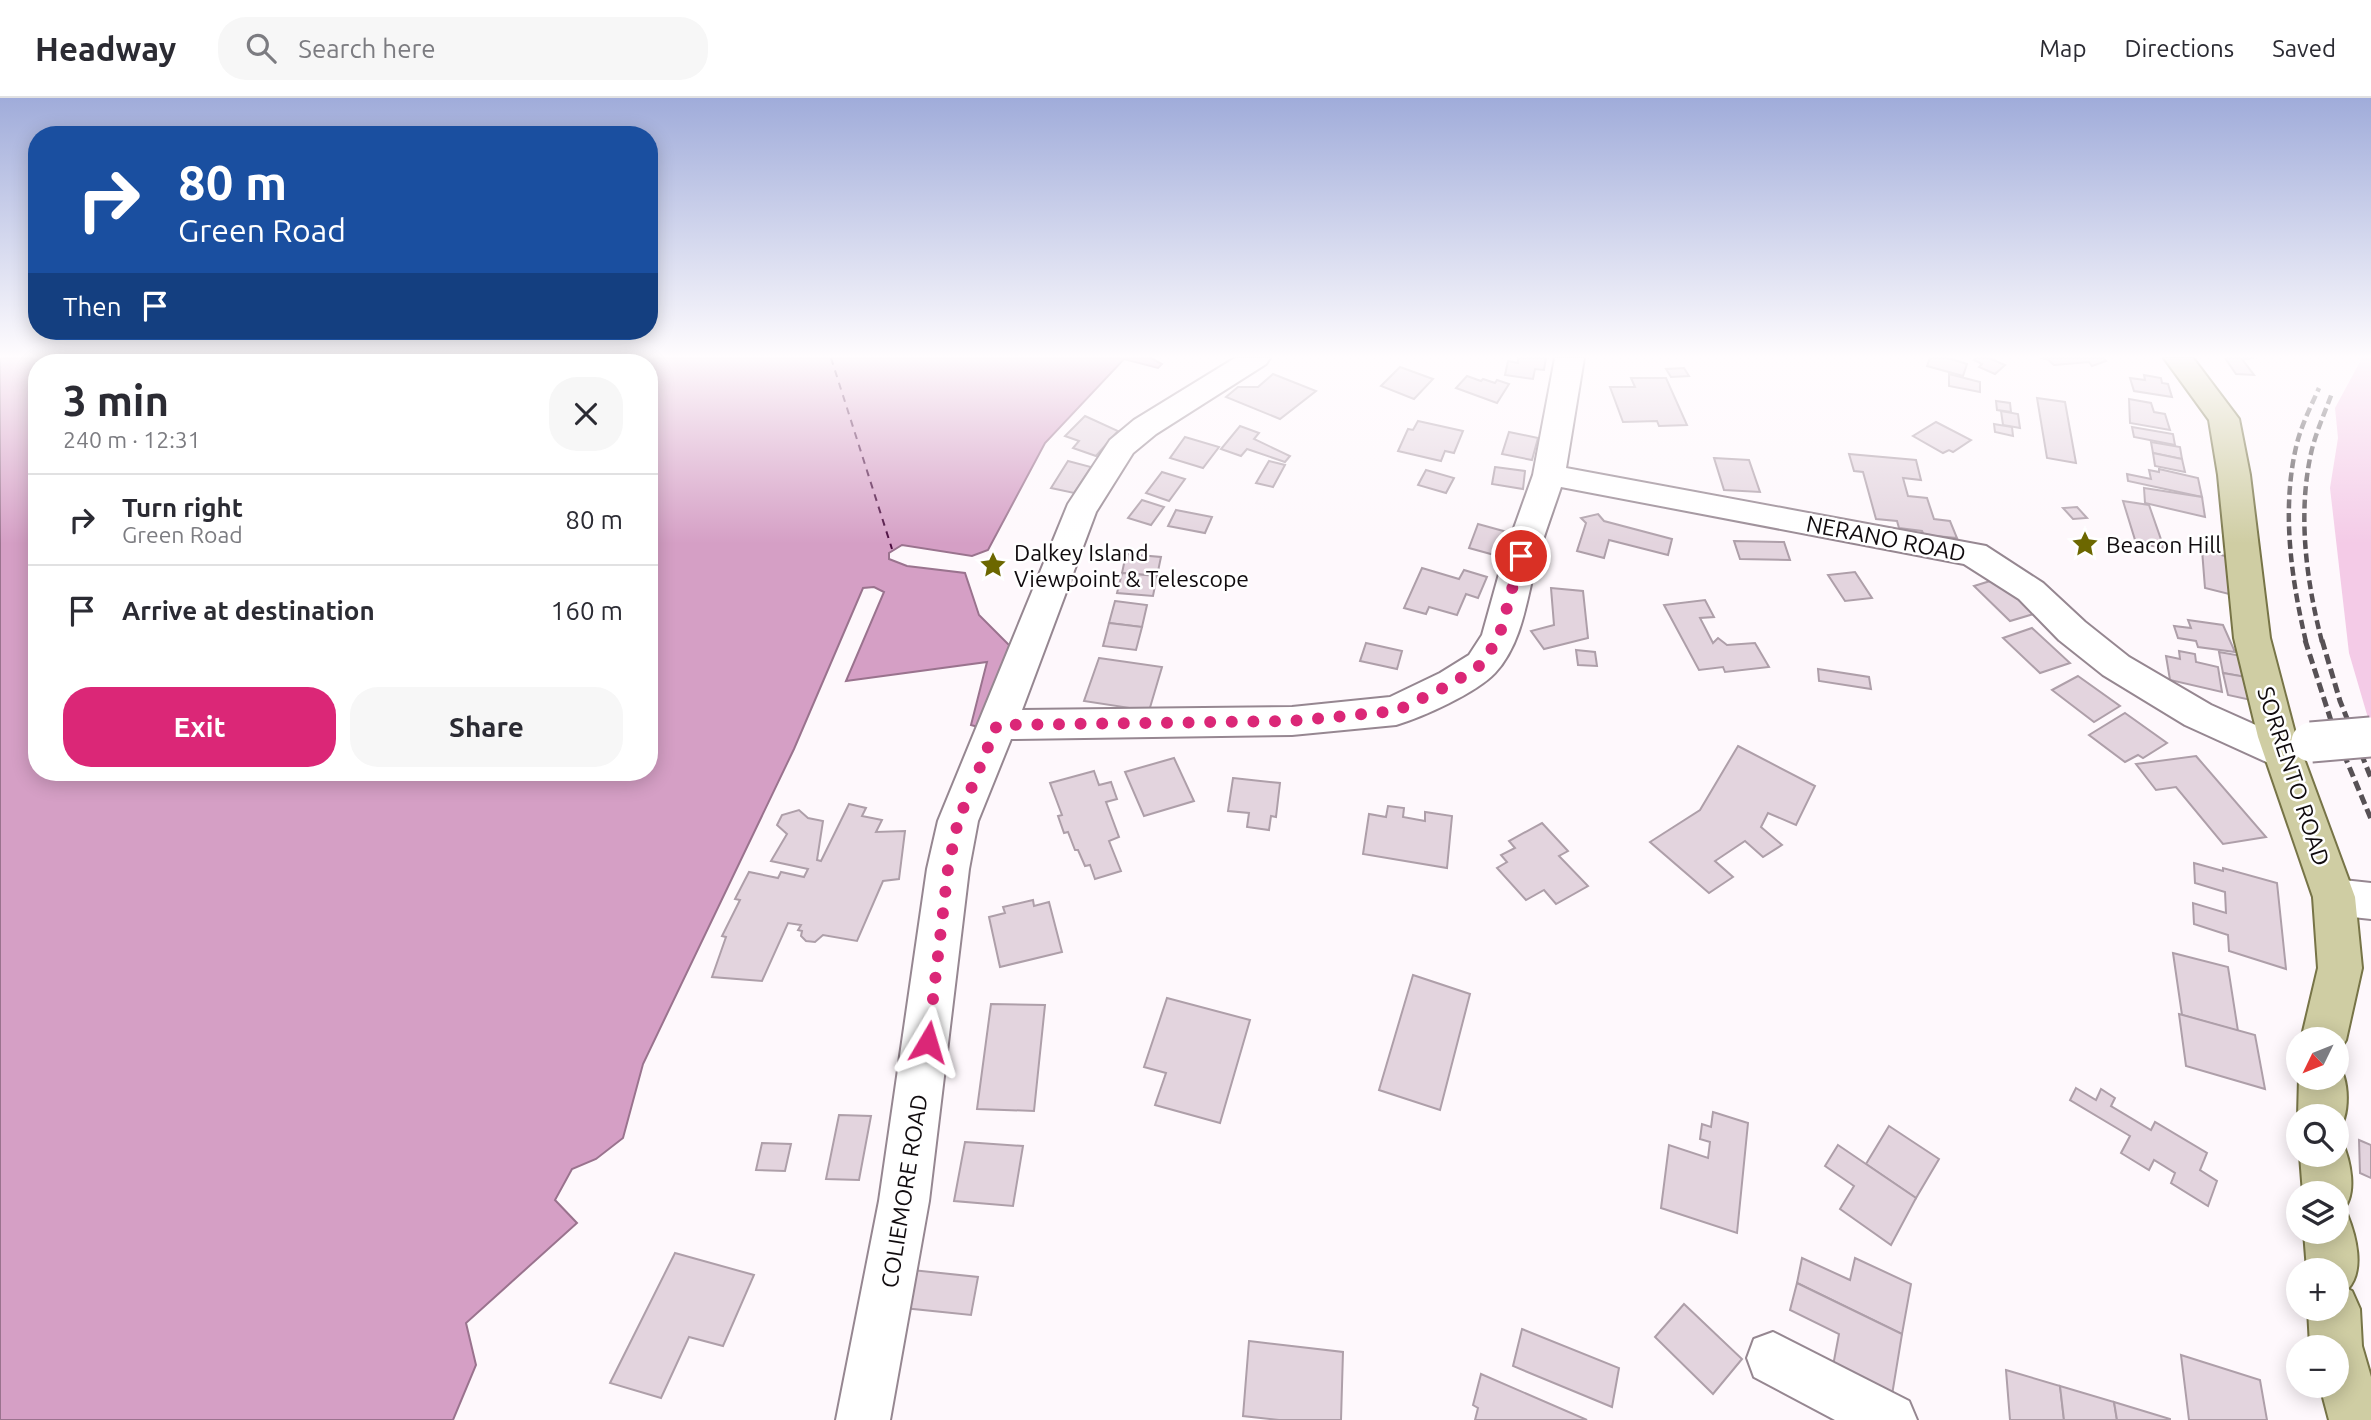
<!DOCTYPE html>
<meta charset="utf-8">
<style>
body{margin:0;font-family:Ubuntu,sans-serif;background:#f7f7f7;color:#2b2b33;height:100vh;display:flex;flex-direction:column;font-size:26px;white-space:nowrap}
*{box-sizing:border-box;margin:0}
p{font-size:23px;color:#7c7c81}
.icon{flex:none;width:38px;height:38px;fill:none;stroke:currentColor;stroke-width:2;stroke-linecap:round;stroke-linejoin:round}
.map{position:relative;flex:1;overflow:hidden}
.panel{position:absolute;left:28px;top:256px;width:630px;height:427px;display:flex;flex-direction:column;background:#fff;border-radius:28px;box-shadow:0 4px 18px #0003}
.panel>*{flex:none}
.banner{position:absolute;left:28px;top:28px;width:630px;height:214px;border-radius:28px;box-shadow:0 4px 18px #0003;background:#1a4fa0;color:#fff;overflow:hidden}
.needle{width:46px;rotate:227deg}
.controls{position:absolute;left:2286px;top:929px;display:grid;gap:14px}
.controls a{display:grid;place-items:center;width:63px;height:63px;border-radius:50%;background:#fff;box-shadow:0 4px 18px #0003;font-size:35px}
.pin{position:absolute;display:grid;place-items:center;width:60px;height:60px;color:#fff;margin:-30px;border:4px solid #fff;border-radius:50%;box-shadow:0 2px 7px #0007}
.me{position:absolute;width:77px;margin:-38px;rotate:7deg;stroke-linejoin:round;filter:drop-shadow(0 0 5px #0008)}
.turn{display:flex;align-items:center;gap:24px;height:147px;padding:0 35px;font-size:32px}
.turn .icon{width:91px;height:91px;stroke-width:2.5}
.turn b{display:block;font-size:49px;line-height:60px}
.then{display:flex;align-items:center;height:66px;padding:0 35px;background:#0003;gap:14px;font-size:26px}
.round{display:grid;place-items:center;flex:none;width:74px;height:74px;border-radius:28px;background:#f7f7f7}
.summary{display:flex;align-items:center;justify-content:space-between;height:119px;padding:0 35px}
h1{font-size:42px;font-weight:600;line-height:52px}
.primary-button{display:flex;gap:14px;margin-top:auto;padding:14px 35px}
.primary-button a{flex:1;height:80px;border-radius:28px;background:#db2777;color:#fff;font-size:28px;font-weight:600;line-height:80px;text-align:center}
.primary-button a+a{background:#f7f7f7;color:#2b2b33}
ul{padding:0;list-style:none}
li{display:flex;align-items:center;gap:21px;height:91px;padding:0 35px;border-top:2px solid #e1e1e2}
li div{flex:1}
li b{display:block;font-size:26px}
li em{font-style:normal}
header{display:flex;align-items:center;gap:42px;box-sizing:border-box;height:98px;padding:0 35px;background:#fff;border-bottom:2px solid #e1e1e2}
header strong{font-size:33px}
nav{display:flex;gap:38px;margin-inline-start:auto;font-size:24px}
.search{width:490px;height:63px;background:#f7f7f7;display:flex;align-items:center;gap:18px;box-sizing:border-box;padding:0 24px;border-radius:28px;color:#7c7c81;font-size:26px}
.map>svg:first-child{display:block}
.green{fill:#f4cbe7}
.water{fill:#d59fc5;stroke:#9a738e;stroke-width:2;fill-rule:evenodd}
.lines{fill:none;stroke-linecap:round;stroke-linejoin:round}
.ferry{stroke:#4a0b3e;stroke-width:2;stroke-dasharray:7 6;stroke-linecap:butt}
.building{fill:#e3d4de;stroke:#ae9fa9;stroke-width:2}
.minor-casing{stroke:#968791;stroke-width:4}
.major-casing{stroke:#777447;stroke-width:4}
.minor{fill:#fff;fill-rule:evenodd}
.major{fill:#cfcda3;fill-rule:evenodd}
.rail-far1{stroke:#575155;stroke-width:4.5;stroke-dasharray:9 4.5;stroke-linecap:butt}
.rail{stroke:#575155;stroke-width:5;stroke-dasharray:10 5;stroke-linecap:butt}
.minor-bridge-casing{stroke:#968791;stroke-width:43;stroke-linecap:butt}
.minor-bridge{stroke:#fff;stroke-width:39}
.route{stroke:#db2777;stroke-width:12;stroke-dasharray:0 21.6}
.labels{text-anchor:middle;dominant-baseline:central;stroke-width:5;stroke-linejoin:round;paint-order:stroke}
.street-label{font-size:23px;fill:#100b0e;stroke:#fff}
.poi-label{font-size:23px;fill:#100b0e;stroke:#fff;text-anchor:start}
</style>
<header>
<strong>Headway</strong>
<div class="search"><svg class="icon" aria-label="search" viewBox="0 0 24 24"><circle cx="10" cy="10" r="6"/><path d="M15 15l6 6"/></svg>Search here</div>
<nav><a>Map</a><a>Directions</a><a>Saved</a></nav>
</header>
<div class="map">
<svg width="2371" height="1322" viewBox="0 0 2371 1322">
<rect width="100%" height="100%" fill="#fef8fc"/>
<polygon class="green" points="2362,260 2371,260 2371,620 2368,620 2349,555 2330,390 2338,340 2335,310"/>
<path class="water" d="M0 260H1151L1162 266 1158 270 1124 261 1045 345 988 452 972 458 902 447 889 455V461L907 468 965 475 979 517 1011 549 978 629 971 627 987 564 846 583 884 494 874 489 863 490 794 651 643 966 623 1040 596 1061 572 1071 555 1102 577 1125 466 1225 476 1267 453 1322H0ZM37 264H649V674H37Z"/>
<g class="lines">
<polyline class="ferry" points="831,260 892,451"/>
</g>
<g class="building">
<polygon points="1518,260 1546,260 1544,272 1535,271 1533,281 1505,277 1508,263 1518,265"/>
<polygon points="1930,260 1948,260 1967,266 1963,278 1927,268"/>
<polygon points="1976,260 1989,260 2005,267 1995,276 1979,269 1982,266 1974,262"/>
<polygon points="2041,260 2104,260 2106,263 2092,268 2089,264 2054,267 2047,261"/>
<polygon points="2225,260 2254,260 2242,261 2254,277 2236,276"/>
<polygon points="1400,269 1433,281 1414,301 1381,288"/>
<polygon points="1684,270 1689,278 1671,279 1666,271"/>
<polygon points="1273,276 1316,293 1280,321 1226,299 1238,289 1258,289"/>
<polygon points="1949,276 1980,284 1980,294 1949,288"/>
<polygon points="2144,277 2161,280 2162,285 2168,286 2172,299 2134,293 2130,280 2145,282"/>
<polygon points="1467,278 1481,283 1483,281 1495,285 1497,282 1509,286 1497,305 1456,290"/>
<polygon points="1631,280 1666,280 1687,327 1659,328 1657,323 1623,324 1610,289 1635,289"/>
<polygon points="2037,300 2065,304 2076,365 2047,360"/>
<polygon points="2129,301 2151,305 2154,314 2165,316 2170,332 2130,325"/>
<polygon points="1996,303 2010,305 2011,314 1997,312"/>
<polygon points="2001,313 2018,316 2020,330 2003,327"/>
<polygon points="1085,318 1118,333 1096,358 1073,350 1079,343 1065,338"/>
<polygon points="1418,323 1463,333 1454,355 1445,353 1441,363 1398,353 1408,331 1413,332"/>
<polygon points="1936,324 1971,342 1953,354 1949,352 1943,355 1913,338"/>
<polygon points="1994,326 2012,329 2013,338 1995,334"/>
<polygon points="1240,328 1259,335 1254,341 1290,358 1285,364 1247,351 1241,358 1221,351"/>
<polygon points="2132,329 2173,336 2175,347 2134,339"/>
<polygon points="1509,334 1538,340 1532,362 1502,356"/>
<polygon points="1185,339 1219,349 1203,370 1170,360"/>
<polygon points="2151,344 2180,349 2182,361 2153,355"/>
<polygon points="2153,355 2182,361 2185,374 2155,368"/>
<polygon points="1849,356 1916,362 1921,382 1903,380 1908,398 1927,400 1934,421 1950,423 1957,440 1924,437 1922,433 1899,430 1897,423 1876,421 1863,374 1854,373"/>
<polygon points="1714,360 1749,362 1760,394 1724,392"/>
<polygon points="1068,363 1091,369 1074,395 1051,390"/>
<polygon points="1269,363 1285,367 1273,389 1256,385"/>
<polygon points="1495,369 1525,373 1523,391 1492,386"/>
<polygon points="2159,371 2198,380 2202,399 2128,383 2127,376 2151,381 2149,372 2159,374"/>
<polygon points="1426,372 1454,380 1446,395 1418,387"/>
<polygon points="1162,374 1185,381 1169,403 1146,395"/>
<polygon points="2144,390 2202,399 2205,419 2145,405"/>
<polygon points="1142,402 1164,409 1151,427 1128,420"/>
<polygon points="2123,403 2149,407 2164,450 2136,445"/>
<polygon points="2077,409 2087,420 2073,421 2063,410"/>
<polygon points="1176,412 1212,419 1205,435 1168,428"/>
<polygon points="1598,416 1604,423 1672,441 1668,457 1609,442 1604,460 1577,453 1586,425 1581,420"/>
<polygon points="1478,426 1507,434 1498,458 1469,450"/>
<polygon points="1734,443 1784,444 1790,462 1740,461"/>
<polygon points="2202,452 2229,459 2233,497 2205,490"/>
<polygon points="1126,456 1161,459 1157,478 1122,475"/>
<polygon points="1422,470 1459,481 1464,472 1487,479 1478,500 1466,496 1457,517 1429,509 1426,516 1404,510"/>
<polygon points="1855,474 1872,500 1845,503 1828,477"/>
<polygon points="1122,475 1157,478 1153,498 1117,495"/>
<polygon points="2000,480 2037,515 2010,523 1974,488"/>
<polygon points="1551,490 1583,493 1588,540 1544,551 1531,533 1554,527"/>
<polygon points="1705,502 1714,519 1700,520 1713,545 1718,540 1727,547 1755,545 1769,569 1725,574 1723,569 1699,572 1664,507"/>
<polygon points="1115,503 1147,507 1142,529 1109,525"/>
<polygon points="2188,522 2223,527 2235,554 2198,549 2196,543 2178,540 2174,528 2191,530"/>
<polygon points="1109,525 1142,529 1136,552 1103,548"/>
<polygon points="2032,530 2070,565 2040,575 2003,540"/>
<polygon points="1366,545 1402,553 1397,571 1360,563"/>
<polygon points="1576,552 1595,554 1597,568 1578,567"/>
<polygon points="2179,553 2195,556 2196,564 2218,569 2222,594 2170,582 2166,558 2180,561"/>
<polygon points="2219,554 2242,558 2246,579 2223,575"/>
<polygon points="1099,560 1162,569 1149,613 1084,603"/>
<polygon points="1818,571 1869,579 1871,591 1819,583"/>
<polygon points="2223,575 2246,579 2251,602 2228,597"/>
<polygon points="2078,578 2120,608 2094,624 2052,592"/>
<polygon points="2125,615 2167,645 2143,660 2138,657 2125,664 2089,637"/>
<polygon points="1738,648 1815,688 1796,727 1768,715 1761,729 1782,747 1763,759 1745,743 1715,763 1733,779 1709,795 1650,744 1700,712"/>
<polygon points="2196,658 2266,739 2223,746 2176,689 2156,692 2136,666"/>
<polygon points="1174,660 1194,703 1144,718 1125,674"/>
<polygon points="1094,673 1099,687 1111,684 1117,701 1106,704 1119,739 1109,743 1121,773 1095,781 1090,767 1085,768 1078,752 1075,752 1068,734 1064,735 1058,718 1062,717 1050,685"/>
<polygon points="1233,680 1280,685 1276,719 1271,718 1269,732 1247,729 1249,715 1228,713"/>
<polygon points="849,706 866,710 862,718 882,722 876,734 905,733 899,781 883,783 857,843 823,837 815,844 806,843 801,838 802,833 798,832 801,827 788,825 762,883 712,879 726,839 722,838 740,802 735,801 749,774 778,780 781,774 804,779 808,771 771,763 787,736 777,727 782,717 799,712 808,720 823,723 817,762 821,763"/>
<polygon points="1388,708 1404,710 1403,719 1425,723 1425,714 1452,718 1447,770 1363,756 1369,716 1386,719"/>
<polygon points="1542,725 1568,753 1559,758 1588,788 1556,806 1544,792 1526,802 1497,770 1507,764 1501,757 1515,750 1509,743"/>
<polygon points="2194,765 2223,773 2223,770 2277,785 2286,871 2229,853 2228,837 2194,826 2193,805 2226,815 2225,794 2195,785"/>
<polygon points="1033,802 1034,808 1049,804 1062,854 1000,869 989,819 1005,815 1003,809"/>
<polygon points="2173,855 2228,869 2238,933 2182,917"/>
<polygon points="1413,877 1470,896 1440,1012 1379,992"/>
<polygon points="1167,900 1250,922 1220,1025 1155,1007 1166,975 1144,969"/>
<polygon points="991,906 1045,907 1034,1013 977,1011"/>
<polygon points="2179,916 2255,937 2265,991 2186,968"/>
<polygon points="2076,990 2096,1002 2101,991 2115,1000 2111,1008 2151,1032 2155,1024 2207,1055 2200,1072 2217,1083 2208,1108 2171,1085 2175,1075 2154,1062 2149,1072 2121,1055 2130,1038 2070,1002"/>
<polygon points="1713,1014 1748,1025 1737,1135 1661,1110 1669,1047 1708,1060 1710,1044 1700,1041 1702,1026 1711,1029"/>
<polygon points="839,1017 871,1018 859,1082 826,1081"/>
<polygon points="1889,1028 1939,1061 1916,1100 1866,1066"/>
<polygon points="2359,1042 2371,1047 2371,1080 2360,1075"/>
<polygon points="965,1044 1023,1048 1013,1108 954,1103"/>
<polygon points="762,1045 791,1046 785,1073 756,1072"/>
<polygon points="1838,1047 1916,1100 1891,1147 1840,1111 1854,1088 1825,1068"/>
<polygon points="675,1155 754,1177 723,1248 689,1239 661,1300 610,1285"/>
<polygon points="1802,1160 1850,1182 1855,1160 1911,1186 1902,1236 1797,1185"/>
<polygon points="912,1172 978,1179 971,1217 904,1210"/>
<polygon points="1797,1185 1902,1236 1892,1297 1833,1268 1839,1236 1790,1212"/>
<polygon points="1684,1206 1742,1261 1713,1296 1655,1239"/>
<polygon points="1522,1231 1619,1270 1612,1309 1513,1268"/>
<polygon points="1249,1243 1343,1254 1341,1322 1279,1322 1243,1318"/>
<polygon points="2181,1257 2260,1282 2267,1322 2189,1322"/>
<polygon points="2006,1272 2060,1288 2064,1322 2010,1322"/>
<polygon points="1481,1276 1587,1322 1475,1322 1478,1310 1473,1307"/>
<polygon points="2060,1288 2114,1304 2117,1322 2064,1322"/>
<polygon points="2114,1304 2170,1321 2170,1322 2117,1322"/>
</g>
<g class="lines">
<defs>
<g id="minor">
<path d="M1235 260H1270L1266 266 1156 336 1133 355 1096 414 1022 612 1292 609 1390 599 1440 575 1469 557 1482 537 1504 458 1533 377 1555 260H1584L1566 370 1986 448 2043 485 2085 524 2129 559 2211 607 2298 646 2303 657 2298 668 2284 672 2185 627 2103 577 2059 542 2019 501 1964 466 1561 389C1553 413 1544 437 1537 461 1527 498 1523 545 1495 575 1476 595 1423 619 1396 627L1292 637 1011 641 978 723 969 771 929 1103 890 1322H836L879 1103 927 771 938 723 1068 406 1110 342 1134 322Z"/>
<polygon points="2334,781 2371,785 2371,821 2334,817 2319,811 2313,799 2319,787"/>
<polygon points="1773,1234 1909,1303 1917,1322 1835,1322 1754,1279 1747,1260 1754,1241"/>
</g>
<g id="major">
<polygon points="2164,260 2193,260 2239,321 2250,377 2270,540 2296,639 2355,799 2362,870 2346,942 2336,958 2336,942 2301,942 2318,870 2313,799 2258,639 2234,540 2218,377 2209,322"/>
<path d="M2336 964C2350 980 2351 1019 2336 1035V1018H2298L2299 980H2336Z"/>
<path d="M2336 1039 2341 1041C2350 1061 2359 1097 2341 1114L2347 1116C2356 1138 2365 1172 2348 1191L2352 1193 2360 1211 2362 1248 2371 1279V1322H2329L2320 1288H2336V1250L2310 1248 2308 1211H2336V1172H2307L2304 1134H2336V1096H2303L2300 1057H2336Z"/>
</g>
</defs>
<use href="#minor" class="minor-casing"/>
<use href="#major" class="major-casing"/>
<use href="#minor" class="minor"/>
<use href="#major" class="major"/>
<g class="rail-far1">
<path d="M2306 544C2291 480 2281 410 2297 345 2302 326 2311 308 2319 290"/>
<path d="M2322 544C2306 482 2297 414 2312 351 2317 332 2325 314 2332 295"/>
</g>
<g class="rail">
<polyline points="2305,542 2335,635 2371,721"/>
<polyline points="2322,542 2340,603 2371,680"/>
</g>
<defs>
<polyline id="minor-bridge" points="2311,644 2371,639"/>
</defs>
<use href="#minor-bridge" class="minor-bridge-casing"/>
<use href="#minor-bridge" class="minor-bridge"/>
</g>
<linearGradient id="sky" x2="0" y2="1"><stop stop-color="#a0acda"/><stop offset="0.58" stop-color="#fffcfe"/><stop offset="1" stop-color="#fffcfe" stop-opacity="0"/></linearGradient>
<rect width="2371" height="446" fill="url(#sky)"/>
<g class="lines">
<polyline class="route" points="928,944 948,771 958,723 997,627 1292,623 1396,613 1453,585 1482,566 1499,539 1521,458"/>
</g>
<defs>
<symbol id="sight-bare" viewBox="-9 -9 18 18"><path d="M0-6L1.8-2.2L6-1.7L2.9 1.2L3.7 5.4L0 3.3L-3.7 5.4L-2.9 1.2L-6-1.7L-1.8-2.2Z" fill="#6c6700" stroke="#fff" stroke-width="2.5" paint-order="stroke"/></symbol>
</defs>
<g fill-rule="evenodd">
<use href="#sight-bare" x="2066" y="427" width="38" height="38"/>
<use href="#sight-bare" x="974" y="448" width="38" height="38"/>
</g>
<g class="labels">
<g class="street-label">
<text transform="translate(1886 440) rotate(11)">NERANO ROAD</text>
<text transform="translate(2294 678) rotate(72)">SORRENTO ROAD</text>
<text transform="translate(904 1093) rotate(-81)">COLIEMORE ROAD</text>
</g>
<g class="poi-label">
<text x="2106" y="446">Beacon Hill</text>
<text x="1014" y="454">Dalkey Island<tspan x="1014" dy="26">Viewpoint &amp; Telescope</tspan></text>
</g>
</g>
</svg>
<div class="controls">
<a><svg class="needle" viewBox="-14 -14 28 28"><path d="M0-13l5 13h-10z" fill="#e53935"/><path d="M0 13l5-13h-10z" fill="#7c7c81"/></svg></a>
<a><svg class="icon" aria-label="search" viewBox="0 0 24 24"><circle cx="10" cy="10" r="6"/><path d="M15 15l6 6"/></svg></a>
<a><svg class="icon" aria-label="layers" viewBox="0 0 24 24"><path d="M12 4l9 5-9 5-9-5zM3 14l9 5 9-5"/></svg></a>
<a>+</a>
<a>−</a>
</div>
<div class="pin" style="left:1521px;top:458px;background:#d93025"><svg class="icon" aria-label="arrive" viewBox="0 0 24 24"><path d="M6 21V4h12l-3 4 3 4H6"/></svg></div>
<svg class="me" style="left:928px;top:944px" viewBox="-20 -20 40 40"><path d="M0-17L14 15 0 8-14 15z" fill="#db2777" stroke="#fff" stroke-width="4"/></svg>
<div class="banner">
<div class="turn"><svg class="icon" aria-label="right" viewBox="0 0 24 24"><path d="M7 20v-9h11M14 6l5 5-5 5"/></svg><div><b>80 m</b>Green Road</div></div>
<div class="then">Then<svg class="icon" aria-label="arrive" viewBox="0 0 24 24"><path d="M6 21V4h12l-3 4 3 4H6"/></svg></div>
</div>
<section class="panel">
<div class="summary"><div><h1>3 min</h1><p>240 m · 12:31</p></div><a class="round"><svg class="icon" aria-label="close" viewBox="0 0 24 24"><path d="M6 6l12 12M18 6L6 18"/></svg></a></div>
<ul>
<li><svg class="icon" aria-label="right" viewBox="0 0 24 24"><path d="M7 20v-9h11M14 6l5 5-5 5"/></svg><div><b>Turn right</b><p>Green Road</p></div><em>80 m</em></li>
<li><svg class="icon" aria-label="arrive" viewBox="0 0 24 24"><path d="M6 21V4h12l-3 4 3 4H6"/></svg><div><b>Arrive at destination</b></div><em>160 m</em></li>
</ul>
<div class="primary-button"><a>Exit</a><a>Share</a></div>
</section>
</div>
